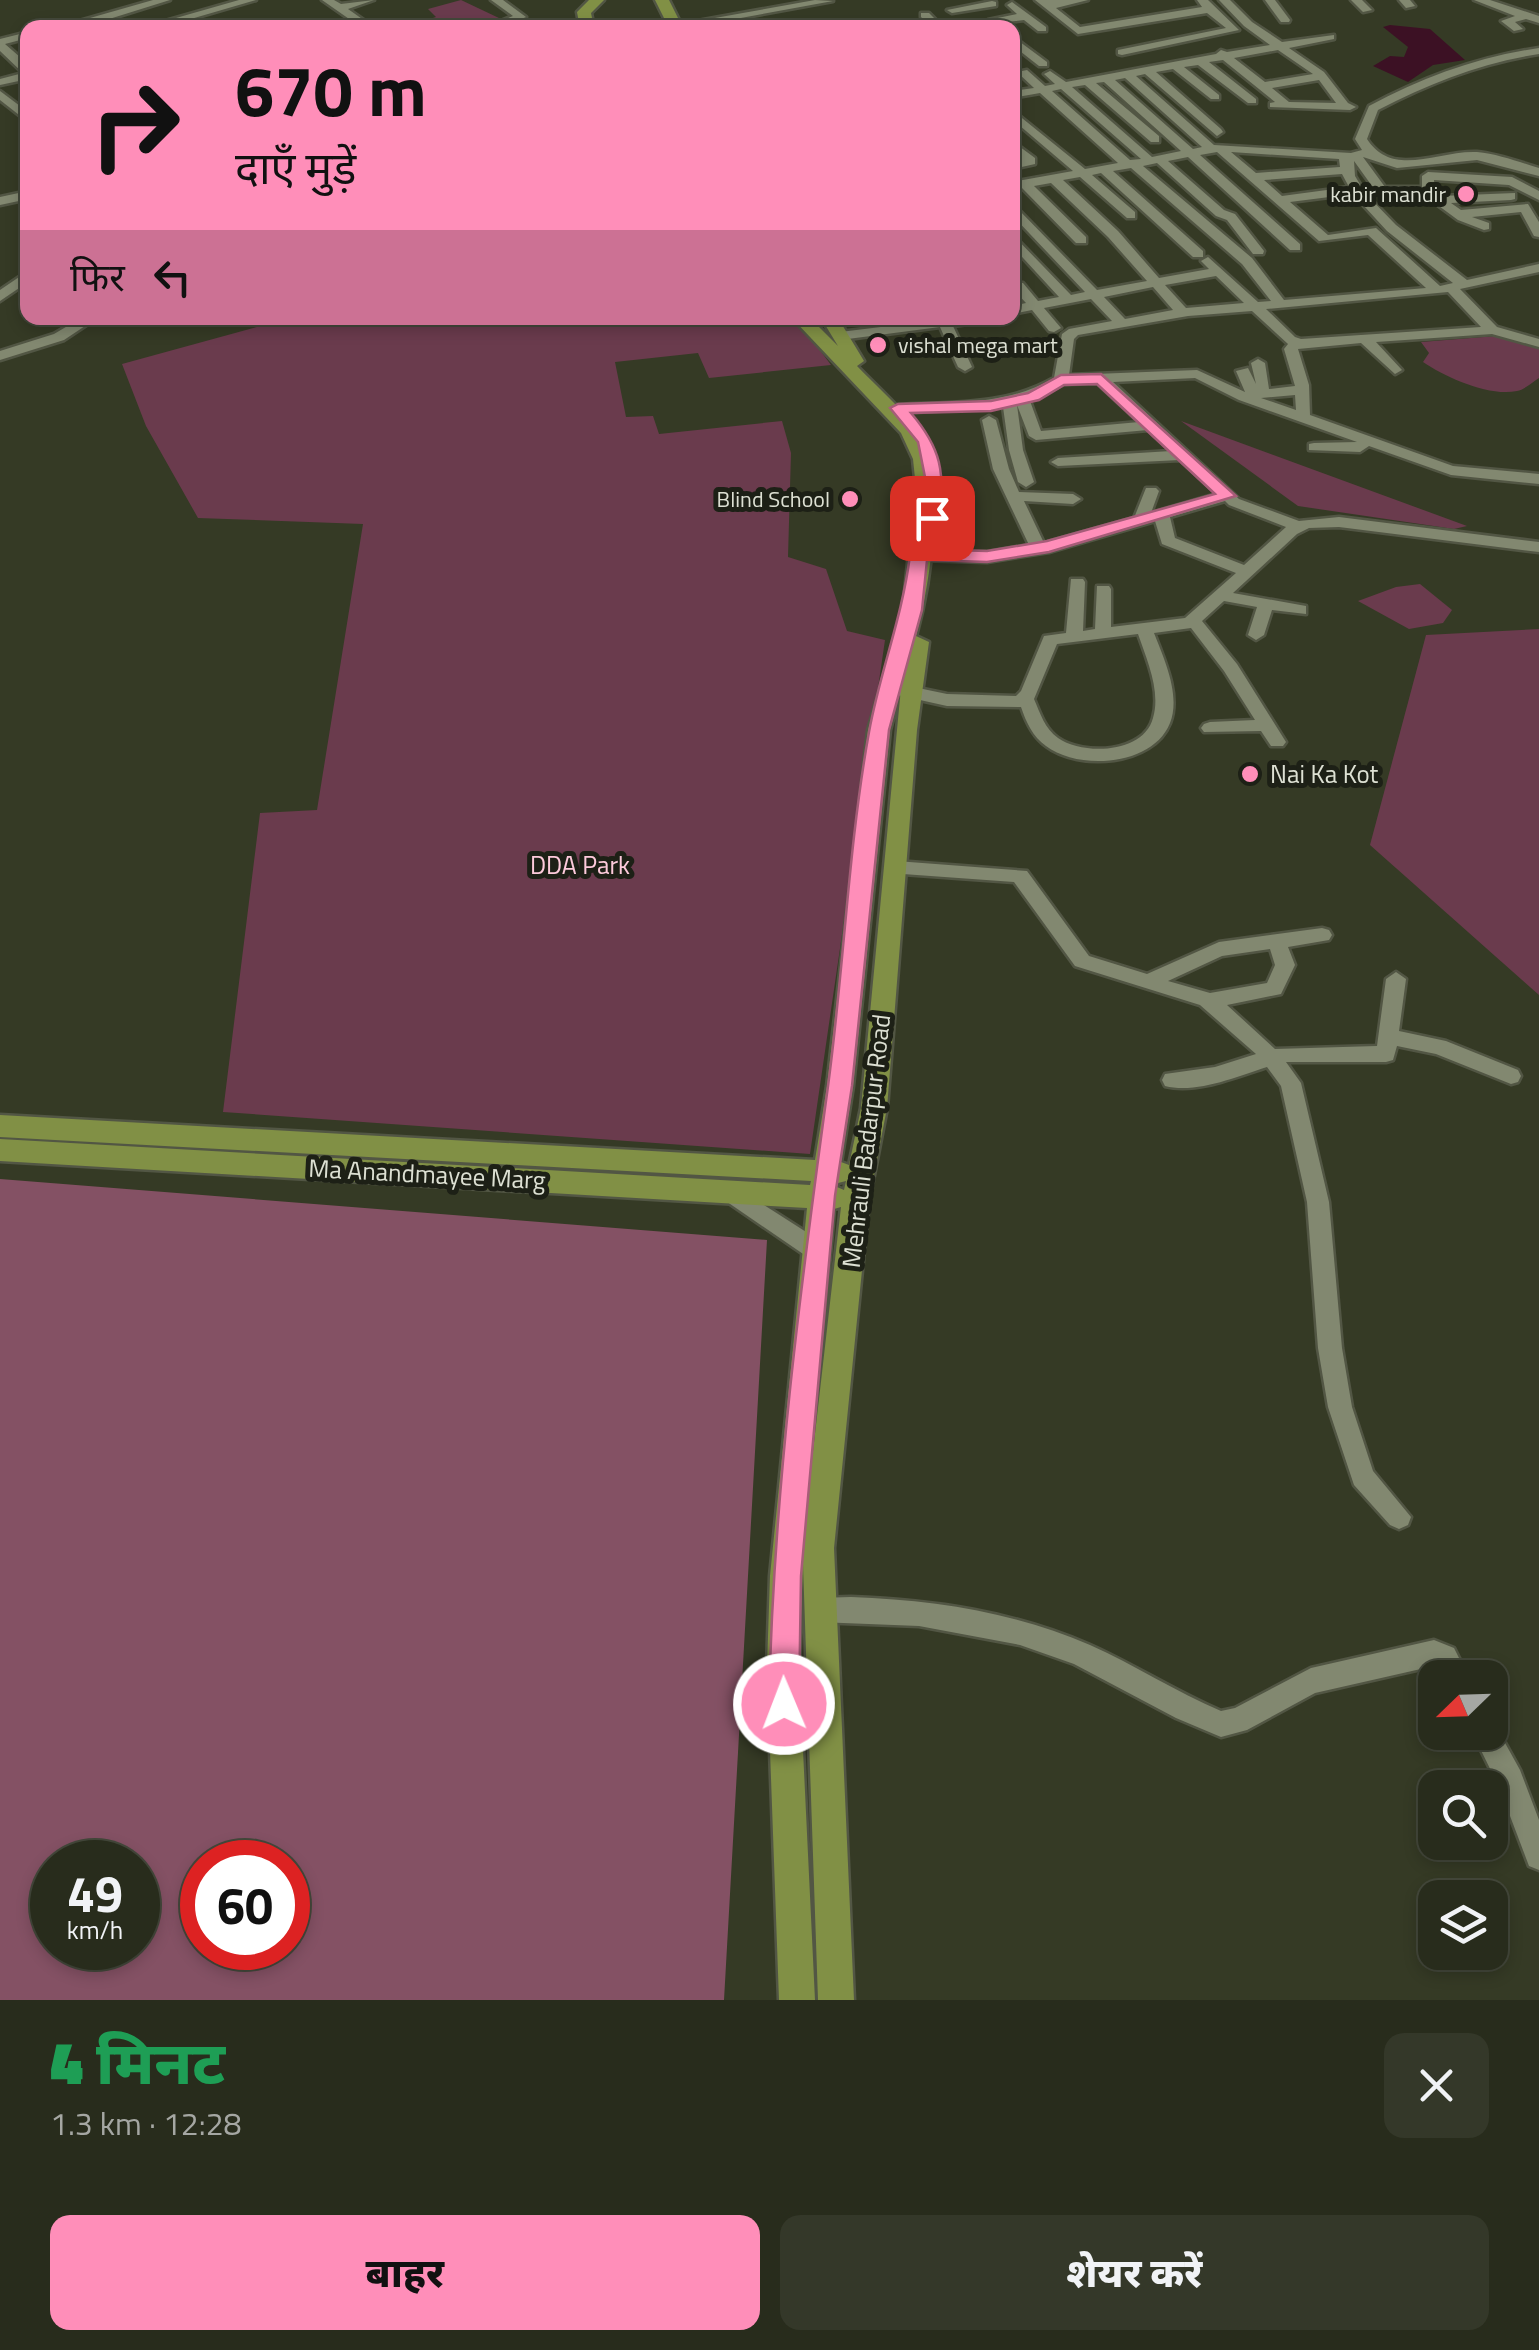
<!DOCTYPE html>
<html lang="hi">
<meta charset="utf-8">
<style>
body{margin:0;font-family:"Titillium Web","Noto Sans Devanagari",sans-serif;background:#343829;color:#f1f3f6;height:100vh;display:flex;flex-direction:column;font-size:38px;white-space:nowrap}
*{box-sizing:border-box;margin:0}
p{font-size:32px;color:#a5a7a3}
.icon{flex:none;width:55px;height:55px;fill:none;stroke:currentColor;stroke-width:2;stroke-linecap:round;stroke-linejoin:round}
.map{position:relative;height:2000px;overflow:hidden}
.sheet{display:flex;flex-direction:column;background:#282c1c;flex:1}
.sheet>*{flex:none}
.banner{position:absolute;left:20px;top:20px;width:1000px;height:305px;border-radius:20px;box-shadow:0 5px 15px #0003,0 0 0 2px #44483b;background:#ff8eb9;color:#111;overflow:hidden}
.needle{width:65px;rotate:247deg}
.fabs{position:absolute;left:1418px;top:1660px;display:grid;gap:20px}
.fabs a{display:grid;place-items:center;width:90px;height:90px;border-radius:20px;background:#282c1c;box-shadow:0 5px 15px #0003,0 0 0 2px #44483b;font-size:50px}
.speed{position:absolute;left:30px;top:1840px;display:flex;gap:20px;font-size:50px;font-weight:700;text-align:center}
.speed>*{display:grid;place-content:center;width:130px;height:130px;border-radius:50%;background:#282c1c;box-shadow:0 5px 15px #0003,0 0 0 2px #44483b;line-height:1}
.speed small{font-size:25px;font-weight:400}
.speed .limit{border:15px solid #d22;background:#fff;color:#111}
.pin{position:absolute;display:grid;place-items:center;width:85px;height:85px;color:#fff;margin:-42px;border-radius:20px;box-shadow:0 5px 15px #0006}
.me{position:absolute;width:110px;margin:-55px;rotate:359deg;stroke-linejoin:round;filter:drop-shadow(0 0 8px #0008)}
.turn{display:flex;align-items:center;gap:35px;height:210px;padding:0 50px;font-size:45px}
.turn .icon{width:130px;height:130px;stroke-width:2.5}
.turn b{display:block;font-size:70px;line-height:85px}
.then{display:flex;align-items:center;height:95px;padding:0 50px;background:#0003;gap:20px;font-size:38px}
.round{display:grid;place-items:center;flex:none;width:105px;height:105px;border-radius:20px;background:#343829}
.head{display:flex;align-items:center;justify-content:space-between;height:170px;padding:0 50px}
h1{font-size:60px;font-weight:800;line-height:75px;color:#1e9e55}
.primary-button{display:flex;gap:20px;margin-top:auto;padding:20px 50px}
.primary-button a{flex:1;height:115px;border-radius:20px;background:#ff8eb9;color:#111;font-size:40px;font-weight:800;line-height:115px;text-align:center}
.primary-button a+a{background:#343829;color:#f1f3f6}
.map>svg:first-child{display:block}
.green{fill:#6a3b4d}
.forest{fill:#845164;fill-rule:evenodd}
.water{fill:#3c1124}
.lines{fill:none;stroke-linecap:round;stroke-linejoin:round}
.minor-casing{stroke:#525644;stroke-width:5}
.major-casing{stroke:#525644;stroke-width:5}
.minor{fill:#828870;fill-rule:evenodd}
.major{fill:#819045;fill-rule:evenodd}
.route{fill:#ff8eb9;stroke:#a65c78;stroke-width:2.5}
.poi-dot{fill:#ff8eb9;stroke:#1d2016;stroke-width:4}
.labels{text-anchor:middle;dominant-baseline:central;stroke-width:10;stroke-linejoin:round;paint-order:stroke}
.far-poi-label{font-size:22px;fill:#dde0d3;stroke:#1d2016;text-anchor:end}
.poi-label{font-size:25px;fill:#dde0d3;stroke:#1d2016;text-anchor:start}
.park-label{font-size:25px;fill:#fdcadb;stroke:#1d2016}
.street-label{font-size:25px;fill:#dde0d3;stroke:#1d2016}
</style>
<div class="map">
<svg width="1539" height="2000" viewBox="0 0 1539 2000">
<rect width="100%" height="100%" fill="#353a25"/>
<g class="green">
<polygon points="461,0 516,26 423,28 417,23 436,17 428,9"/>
<polygon points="290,318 796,318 831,365 709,378 698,353 615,362 626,417 653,416 659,434 782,421 791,453 788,557 826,569 847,631 885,640 810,1154 223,1112 260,813 317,810 363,524 198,518 146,426 122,364"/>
<path d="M1496 336 1539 348V378C1533 382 1524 390 1517 391 1489 397 1445 377 1423 362L1429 353 1421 342Z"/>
<polygon points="1181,421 1467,526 1454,529 1298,506"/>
<polygon points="1420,584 1452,610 1443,623 1409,629 1358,601 1396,587"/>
<polygon points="1539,629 1539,995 1370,845 1426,635"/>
</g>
<path class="forest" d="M0 1179 767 1240 724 2000H0ZM52 1862H138V1948H52ZM202 1862H288V1948H202Z"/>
<polygon class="water" points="1390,25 1430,29 1465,60 1433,65 1408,82 1373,66 1390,56 1404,57 1408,47 1383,27"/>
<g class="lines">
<defs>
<g id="minor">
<polygon points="153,0 170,0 106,20 111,24 106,27 96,23 55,28"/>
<polygon points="239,0 256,0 160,28 141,28"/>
<polygon points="322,0 334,0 341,4 374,0 348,9 375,28 362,28"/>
<polygon points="491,0 503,0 526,17 501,28 484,28 513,16"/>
<polygon points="815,0 833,1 686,28 670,26"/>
<polygon points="1035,0 1088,0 1056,8 1080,27 1202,7 1197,0 1208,0 1239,30 1122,55 1118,54 1118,50 1226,28 1207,13 1078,34"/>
<path d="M1219 0H1230L1252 22 1282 42 1334 35V39L1289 48 1324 72 1348 103 1356 107 1350 110 1270 107V103L1275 102 1223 60 1209 62 1256 99V103H1248L1198 65 1184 67 1219 95V99H1211L1173 69 1156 72 1221 129 1223 132 1217 136 1145 74 1136 76 1214 145 1351 153 1362 150 1355 139 1369 106C1423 77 1478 57 1539 48V54C1481 63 1430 83 1378 110L1367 139C1393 179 1438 150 1477 152 1498 154 1519 162 1539 168V176L1477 160 1397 168 1363 157 1385 187H1422V176L1428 172 1512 177 1539 191V200L1509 185 1434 180 1435 192 1441 196 1515 193V199L1511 200 1451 203 1461 210 1528 204 1539 222V237L1534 236 1521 212 1472 217 1489 223V229L1484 230 1458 220 1424 195 1366 194 1396 225 1467 280 1539 264V272L1460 289 1497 327 1539 339V347L1492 334 1376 342 1402 370 1395 374 1361 343 1298 349 1309 385 1310 415 1453 466 1539 474V484L1451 475 1369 446 1360 452 1309 450V444L1314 443 1357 442 1239 400 1195 378 1113 382 1239 499 1299 521 1339 517 1539 542V552L1339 527 1309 528 1297 534 1233 593 1306 606V614L1272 610 1264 635 1256 640 1248 635 1257 607 1224 601 1202 621 1237 664 1286 742 1283 746H1271L1261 731 1204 732 1201 728 1204 724 1210 722 1255 720 1224 671 1191 628 1154 633C1164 659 1181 695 1170 723 1153 766 1079 771 1046 746 1033 737 1026 722 1021 707L947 706 893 694 890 690 899 684 947 694 1016 696 1021 691 1044 636 1066 633 1071 579H1083L1085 582 1083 631 1095 629 1097 586H1109L1111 589V627L1185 618 1236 573 1162 544 1155 521 1049 552 987 562 919 560 911 555 919 550 987 552 1029 545 993 469 982 420 989 416 996 420 1009 469 1019 492 1073 494 1081 499 1073 504 1024 501 1044 543 1134 518 1146 488H1156L1159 491 1151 513 1217 494 1180 460 1058 466 1051 462 1058 458 1171 451 1148 430 1036 440 1029 436 1017 405 1023 450 1034 482 1026 487 1018 482 1009 450 1003 407 898 413 891 409 898 405C952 402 1006 406 1054 378L1062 334 1069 329 1112 321 1091 299 1044 308 1061 328 1054 332 1049 331 1032 310 1012 314V306L1026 303 1012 288 1013 283H1023L1038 301 1059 297 1012 246V234L1071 295 1085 292 1012 215V203L1097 290 1147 281 1108 237 1051 183 1034 186 1086 237V243H1076L1022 188 1012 190V182L1073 171 1012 119V110L1085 169 1118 163 1040 93 1012 98V91L1034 88 1017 72 1027 70 1045 86 1055 84 1044 74 1050 71 1066 82 1216 54 1221 50 1227 52 1270 45 1244 26ZM1278 50 1313 74 1265 82 1234 58ZM1125 78 1202 147 1193 149 1115 80ZM1319 80 1336 103 1289 102 1272 88ZM1104 82 1181 151 1152 157 1072 87 1085 85 1151 142H1159V136L1096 83ZM1061 89 1141 159 1130 160 1052 91ZM1217 152 1319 241 1368 235 1426 288 1284 300 1252 258 1143 166 1157 163 1216 216 1227 220 1253 254H1263L1264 251 1235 214 1224 210 1168 161 1188 157 1290 250H1300V244L1200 155ZM1231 152 1339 159 1340 167 1256 173ZM1354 161 1372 186H1361L1355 176ZM1131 168 1242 264 1271 301 1258 302 1208 257 1201 261 1209 269 1159 278 1118 231 1063 180 1080 177 1127 218H1135V212L1092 175 1101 173 1193 257H1203V251L1113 171ZM1342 174 1349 187 1282 196 1264 180ZM1353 194 1387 231 1453 283 1440 286 1376 228 1328 235 1290 202ZM1216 276 1244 303 1186 308 1165 285ZM1153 287 1173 310 1125 319 1104 297ZM1448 292 1481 327 1301 339 1295 337 1266 309ZM1252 311 1288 344 1284 349 1295 386 1269 389 1265 363 1258 359 1251 363 1256 384 1248 368 1236 371 1245 392 1197 370 1069 375 1074 339 1078 335 1188 316ZM1097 383 1139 422 1041 431 1030 401 1064 384ZM1295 395 1296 410 1261 398ZM1225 501 1229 505 1286 527 1244 565 1175 538 1170 517ZM1138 634C1147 660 1161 691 1153 718 1144 753 1084 756 1058 738 1045 729 1040 713 1034 699L1057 644Z"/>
<polygon points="1265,0 1275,0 1290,20 1289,22 1281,22"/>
<polygon points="1351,0 1362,0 1372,10 1363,12"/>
<polygon points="1399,0 1410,0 1415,6 1406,8"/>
<polygon points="1474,0 1490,0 1539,16 1539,23 1526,19 1515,22 1523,29 1514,31 1501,21 1515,16"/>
<polygon points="992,1 996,2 996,6 952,13 947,10"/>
<polygon points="1012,2 1046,27 1046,31 1038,31 1024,20 988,24 988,20 1017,14 1007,5"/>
<polygon points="921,13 929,13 944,28 932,28 921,17"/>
<polygon points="881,21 890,28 878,28 876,24"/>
<polygon points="835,25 861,28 830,28"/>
<polygon points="28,32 28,38 5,44 28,64 28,79 0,85 0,79 23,73 0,51 0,39"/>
<polygon points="1012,36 1047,62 1047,66 1039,66 1012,45"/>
<polygon points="0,91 28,112 28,122 0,100"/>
<polygon points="1012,141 1035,158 1035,164 1012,169 1012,161 1022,159 1012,151"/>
<polygon points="28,191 28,199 0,205 0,197"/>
<polygon points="28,271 28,282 0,301 0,290"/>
<polygon points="81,318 97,318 64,340 0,360 0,351 54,334"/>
<polygon points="249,318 262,318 264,320 257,324"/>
<polygon points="954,318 990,318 983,322 953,326 972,367 965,371 958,367 940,327 840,340 833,336 840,332"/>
<path d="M896 861 1027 871 1089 956 1147 974 1219 942 1322 928 1329 930 1332 935 1329 940 1288 947 1295 965 1281 994 1227 1005 1275 1049 1377 1046 1386 979 1396 972 1406 979 1399 1031 1446 1041 1518 1070 1521 1076 1518 1082 1511 1084 1436 1054 1397 1046 1393 1060 1386 1062H1286L1301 1083 1329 1202 1342 1348 1352 1407 1373 1471 1411 1517 1408 1525 1399 1529 1390 1525 1354 1485 1328 1407 1318 1348 1307 1202 1281 1086 1267 1067C1236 1077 1196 1094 1165 1086L1162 1080 1165 1074 1215 1067 1256 1054 1200 1005 1075 966 1014 882 889 873 887 868ZM1270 949 1275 965 1267 983 1210 993 1168 981 1222 956Z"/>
<polygon points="728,1182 825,1244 828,1251 825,1258 817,1260 809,1258 720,1197 717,1191 720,1185"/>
<path d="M851 1597C934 1600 1014 1612 1090 1645 1135 1665 1176 1692 1221 1711L1235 1708 1311 1668 1434 1640 1454 1648 1469 1678H1442L1434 1666 1315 1693 1247 1730 1221 1737 1176 1718 1074 1664 1020 1645 919 1626 818 1622 809 1619 805 1610 809 1601 818 1598Z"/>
<polygon points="1490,1721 1494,1723 1520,1770 1539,1820 1539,1870 1529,1866 1499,1787 1472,1732 1490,1732"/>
</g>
<g id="major">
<polygon points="589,0 604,0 591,13 594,28 580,28 577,12"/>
<polygon points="655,0 669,0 683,28 669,28"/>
<path d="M792 318H810L838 346 821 318H838L864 361 857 366C876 386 900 406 916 429 948 474 930 585 916 636L929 642 917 730 887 1108 869 1201 834 1548 854 2000H818L803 1565 799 1667 815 2000H779L767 1667 770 1576 807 1208 0 1161V1139L810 1185 811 1181 0 1137V1115L815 1160 827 1086 868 730 903 610 916 488 913 459 901 433ZM901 688 861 1108 849 1165 841 1162 853 1086 890 730ZM846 1181 844 1190 837 1187 838 1183ZM841 1207 812 1460 834 1209Z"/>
</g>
</defs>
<use href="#minor" class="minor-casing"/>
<use href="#major" class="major-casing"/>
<use href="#minor" class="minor"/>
<use href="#major" class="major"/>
</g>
<path class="route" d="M1101 374 1236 496 1049 552 987 562 927 560 922 610 889 730 852 1086 835 1196 801 1576 799 1704 795 1715 784 1719 774 1715 769 1704C773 1497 800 1291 828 1086 844 968 848 848 869 732 880 671 902 619 910 555L918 549 987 551 1047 541 1215 494 1097 384 1064 385 1039 400 991 411 911 413C942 449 944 472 941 518L926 522V482L918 442 890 408 898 404 991 401 1028 393 1061 375Z"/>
<g class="poi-dot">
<circle cx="1466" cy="194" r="10"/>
<circle cx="878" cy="345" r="10"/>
<circle cx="850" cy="499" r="10"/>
<circle cx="1250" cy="774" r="10"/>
</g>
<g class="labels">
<g class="far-poi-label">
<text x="1446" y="194">kabir mandir</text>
<text x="898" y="345" text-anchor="start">vishal mega mart</text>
<text x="830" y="499">Blind School</text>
</g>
<g class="poi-label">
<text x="1270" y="774">Nai Ka Kot</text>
</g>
<g class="park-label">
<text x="580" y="865">DDA Park</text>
</g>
<g class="street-label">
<text transform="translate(866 1141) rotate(-83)">Mehrauli Badarpur Road</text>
<text transform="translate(427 1174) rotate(3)">Ma Anandmayee Marg</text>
</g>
</g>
</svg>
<div class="fabs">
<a><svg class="needle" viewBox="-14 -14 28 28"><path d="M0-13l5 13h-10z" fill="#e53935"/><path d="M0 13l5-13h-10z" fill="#a5a7a3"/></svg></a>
<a><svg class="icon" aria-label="search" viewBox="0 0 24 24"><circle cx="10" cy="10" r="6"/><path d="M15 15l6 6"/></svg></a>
<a><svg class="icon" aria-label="layers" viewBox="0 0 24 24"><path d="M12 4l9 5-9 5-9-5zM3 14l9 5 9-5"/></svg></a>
</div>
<div class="speed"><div>49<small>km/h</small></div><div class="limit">60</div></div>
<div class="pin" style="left:932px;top:518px;background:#d93025"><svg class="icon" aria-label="arrive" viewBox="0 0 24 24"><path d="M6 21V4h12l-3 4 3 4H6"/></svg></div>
<svg class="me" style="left:784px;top:1704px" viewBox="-20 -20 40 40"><circle r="17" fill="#ff8eb9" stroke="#fff" stroke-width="3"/><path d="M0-11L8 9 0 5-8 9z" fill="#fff"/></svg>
<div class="banner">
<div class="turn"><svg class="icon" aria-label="right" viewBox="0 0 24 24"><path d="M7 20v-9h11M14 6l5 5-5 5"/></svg><div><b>670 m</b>दाएँ मुड़ें</div></div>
<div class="then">फिर<svg class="icon" aria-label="left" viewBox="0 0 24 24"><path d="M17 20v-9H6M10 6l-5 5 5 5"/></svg></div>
</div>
</div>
<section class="sheet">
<div class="head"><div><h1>4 मिनट</h1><p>1.3 km · 12:28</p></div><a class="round"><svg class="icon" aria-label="close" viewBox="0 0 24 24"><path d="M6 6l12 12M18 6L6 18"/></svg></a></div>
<div class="primary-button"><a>बाहर</a><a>शेयर करें</a></div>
</section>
